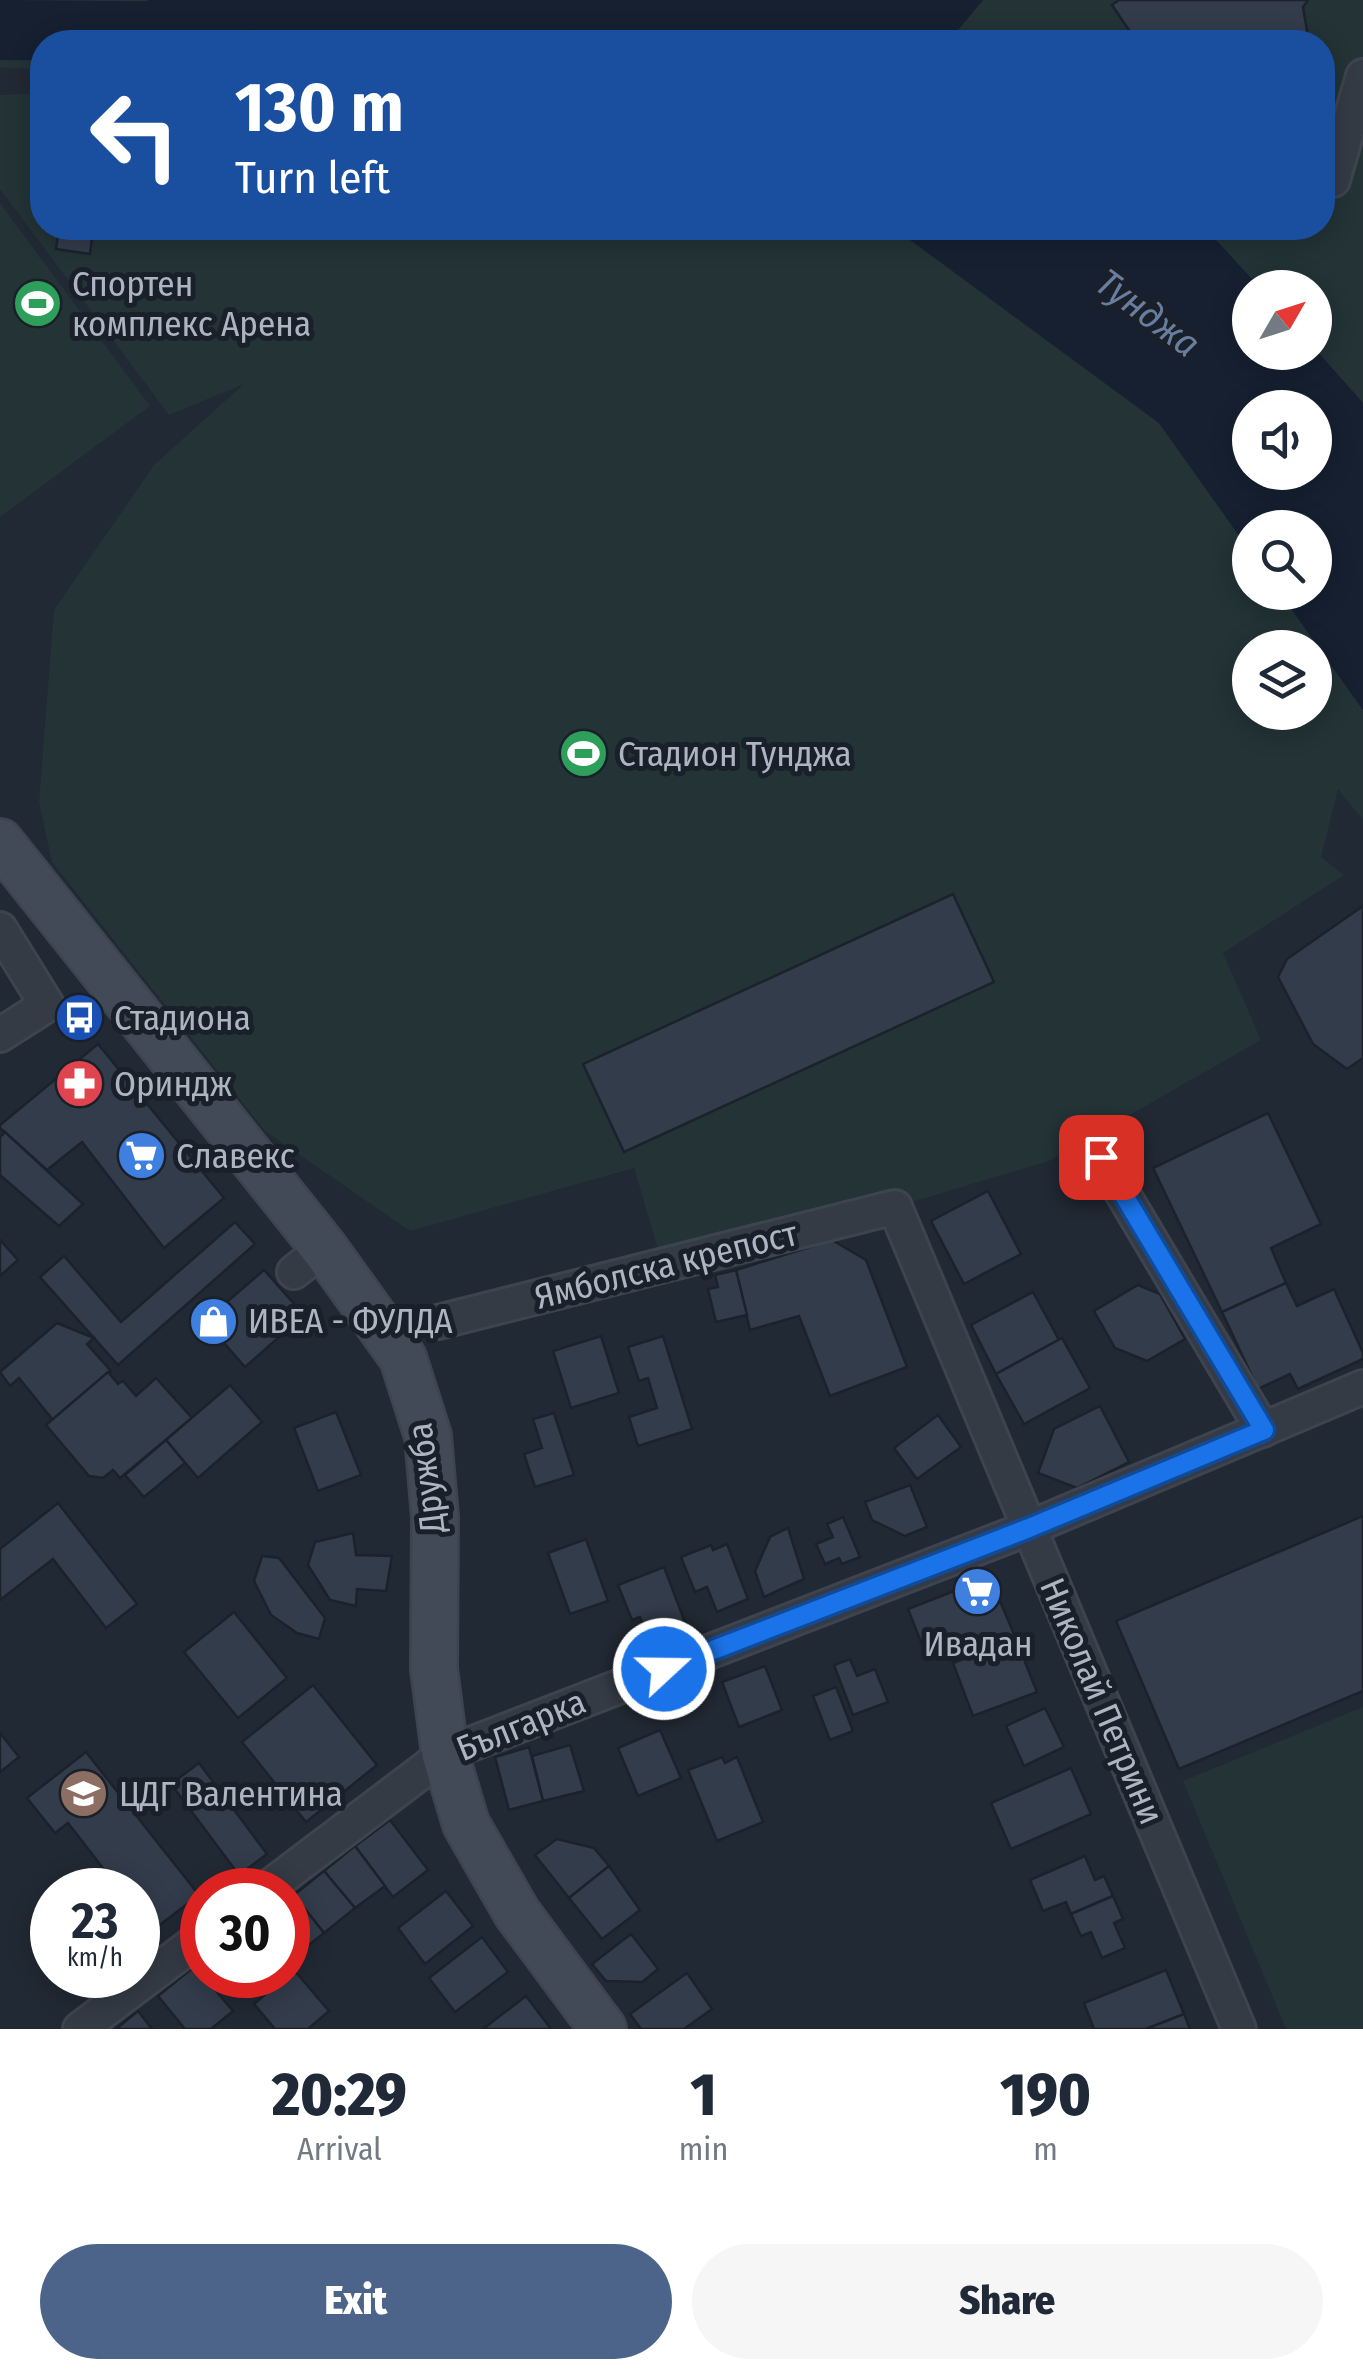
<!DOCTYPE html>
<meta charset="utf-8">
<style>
body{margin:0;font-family:"Fira Sans Condensed",sans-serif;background:#f6f6f7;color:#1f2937;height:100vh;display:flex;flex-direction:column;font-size:38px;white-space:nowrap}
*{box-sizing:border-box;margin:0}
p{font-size:32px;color:#747a83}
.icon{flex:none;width:55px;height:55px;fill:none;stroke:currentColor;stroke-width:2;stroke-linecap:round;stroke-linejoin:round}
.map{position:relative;height:2029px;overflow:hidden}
.details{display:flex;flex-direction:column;background:#fff;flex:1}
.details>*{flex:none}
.hud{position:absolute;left:30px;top:30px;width:1305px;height:210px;border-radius:40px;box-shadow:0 5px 25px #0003;background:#1a4fa0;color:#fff;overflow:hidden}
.needle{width:65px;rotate:51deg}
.tools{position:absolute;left:1232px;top:270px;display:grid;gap:20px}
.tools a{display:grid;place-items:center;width:100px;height:100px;border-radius:50%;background:#fff;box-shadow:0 5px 25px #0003;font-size:50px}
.speed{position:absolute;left:30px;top:1868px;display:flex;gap:20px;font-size:50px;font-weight:700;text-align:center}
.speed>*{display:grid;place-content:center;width:130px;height:130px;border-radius:50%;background:#fff;box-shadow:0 5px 25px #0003;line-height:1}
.speed small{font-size:25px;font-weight:400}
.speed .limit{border:15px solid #d22;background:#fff;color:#111}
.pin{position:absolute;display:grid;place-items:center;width:85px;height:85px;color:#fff;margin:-42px;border-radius:20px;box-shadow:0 5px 15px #0006}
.me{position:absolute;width:110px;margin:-55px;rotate:69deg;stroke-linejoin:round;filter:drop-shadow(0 0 8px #0008)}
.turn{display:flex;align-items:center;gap:35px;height:210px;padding:0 40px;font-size:45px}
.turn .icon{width:130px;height:130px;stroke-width:2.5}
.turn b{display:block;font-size:70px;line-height:85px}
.eta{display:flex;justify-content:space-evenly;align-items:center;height:170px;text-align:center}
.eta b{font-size:60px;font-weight:800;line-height:70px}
.button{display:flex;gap:20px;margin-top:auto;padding:20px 40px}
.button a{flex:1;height:115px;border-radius:60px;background:#4d648a;color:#fff;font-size:40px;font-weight:800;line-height:115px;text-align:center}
.button a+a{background:#f6f6f7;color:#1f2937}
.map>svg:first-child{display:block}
.green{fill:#233336;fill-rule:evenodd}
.water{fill:#162031;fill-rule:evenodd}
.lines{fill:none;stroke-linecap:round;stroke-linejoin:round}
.river{stroke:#162031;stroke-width:60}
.building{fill:#333c4b;stroke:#1c222c;stroke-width:2.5}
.street-casing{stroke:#3e444f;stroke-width:38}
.secondary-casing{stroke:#3e444f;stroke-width:50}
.street{stroke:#343b45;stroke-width:32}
.secondary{stroke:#424a58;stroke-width:45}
.route-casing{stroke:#114b97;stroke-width:25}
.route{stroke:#1a73e8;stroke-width:18}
.labels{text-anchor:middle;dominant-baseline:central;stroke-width:10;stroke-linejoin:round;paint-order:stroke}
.poi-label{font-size:35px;fill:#aeb5c2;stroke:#1a202a;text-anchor:start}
.street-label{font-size:35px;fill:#aeb5c2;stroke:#1a202a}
.water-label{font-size:38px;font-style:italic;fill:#697e9f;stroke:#1a202a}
</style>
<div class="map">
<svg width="1363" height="2029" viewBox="0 0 1363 2029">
<rect width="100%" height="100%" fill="#212934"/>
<g class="green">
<polygon points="0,0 148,0 143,42 42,42 42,70 0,67"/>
<polygon points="983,0 1363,0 1363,403 1315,349 1315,288 1259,287 1205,228 1322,228 1322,42 948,42"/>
<path d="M42 93V228H894L1159 423 1250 551V592L1280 593 1363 710V820L1338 789 1321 857 1344 875 1223 953 1261 1040 1049 1161 895 1207 663 1266 634 1168 410 1231 265 1131 52 862 39 802 54 610 154 465 244 384 169 415 0 189V95ZM1250 648H1315V712H1250Z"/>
<polygon points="0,203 150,406 0,517"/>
<polygon points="1363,1707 1363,2029 1286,2029 1183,1781"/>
</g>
<g class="water">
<polygon points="148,0 983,0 948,42 143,42"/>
<path d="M894 228H1205L1259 287 1250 288V352H1315V349L1363 403V710L1280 593 1315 592V528H1250V551L1159 423ZM1250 408H1315V472H1250Z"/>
</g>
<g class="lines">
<polyline class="river" points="0,30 223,32"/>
</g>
<g class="building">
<polygon points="1119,0 1308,0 1303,7 1309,42 1137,42 1112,5"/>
<polygon points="59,228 93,228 90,254 56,249"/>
<polygon points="953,894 994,982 624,1152 583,1064"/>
<polygon points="1363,906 1363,1058 1347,1069 1313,1044 1278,977 1287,959"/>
<polygon points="98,1044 224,1198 164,1248 82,1142 47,1170 0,1128 0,1125"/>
<polygon points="1268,1113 1321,1224 1271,1248 1286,1283 1222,1312 1153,1168"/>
<polygon points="5,1132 83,1204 59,1226 0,1175 0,1137"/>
<polygon points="988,1191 1021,1254 964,1284 931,1221"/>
<polygon points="235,1222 255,1244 118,1365 40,1277 64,1256 121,1322"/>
<polygon points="0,1240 18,1260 0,1276"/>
<polygon points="832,1240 866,1260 907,1367 830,1396 799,1316 750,1330 736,1270"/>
<polygon points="264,1270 304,1315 245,1367 205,1321"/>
<polygon points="736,1270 747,1315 716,1322 708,1289 718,1287 715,1275"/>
<polygon points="1286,1283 1297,1306 1334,1289 1363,1353 1363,1359 1298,1389 1290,1374 1258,1389 1222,1312"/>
<polygon points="1138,1285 1160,1294 1185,1339 1147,1361 1115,1348 1094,1311"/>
<polygon points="1033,1292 1059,1340 996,1374 971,1325"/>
<polygon points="57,1323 94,1338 87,1344 111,1371 53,1420 19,1378 10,1386 0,1372"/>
<polygon points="601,1336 619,1393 571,1408 553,1351"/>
<polygon points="663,1336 692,1429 638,1446 629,1417 657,1408 648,1378 639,1381 628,1347"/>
<polygon points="1062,1338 1090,1388 1024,1424 996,1374"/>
<polygon points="108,1372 118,1384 123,1381 136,1396 156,1378 192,1418 120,1478 113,1470 103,1478 89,1476 46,1425"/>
<polygon points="230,1385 262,1422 198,1478 166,1440"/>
<polygon points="1100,1406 1129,1462 1077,1488 1038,1473 1054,1429"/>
<polygon points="336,1412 361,1475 318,1491 294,1428"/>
<polygon points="554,1413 574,1475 535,1487 524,1454 542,1448 533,1419"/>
<polygon points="938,1415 961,1447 917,1479 894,1448"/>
<polygon points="166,1440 185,1463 144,1497 125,1475"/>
<polygon points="910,1485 927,1527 905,1536 872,1520 865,1502"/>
<polygon points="58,1503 137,1604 106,1628 53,1559 0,1600 0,1549"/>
<polygon points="1363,1516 1363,1691 1179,1769 1116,1621"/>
<polygon points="843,1517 860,1557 842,1564 839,1558 825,1564 816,1544 833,1537 827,1524"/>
<polygon points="788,1528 804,1579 764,1597 755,1571 770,1537"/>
<polygon points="353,1533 356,1555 392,1556 386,1591 357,1589 356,1606 330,1600 308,1565 315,1542"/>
<polygon points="586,1539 608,1601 570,1614 548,1553"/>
<polygon points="727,1544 748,1599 717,1612 707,1587 695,1592 681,1557 711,1545 713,1550"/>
<polygon points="262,1556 279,1558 325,1618 319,1639 297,1633 271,1615 254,1581"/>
<polygon points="664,1567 686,1625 649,1640 640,1617 632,1620 618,1585"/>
<polygon points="990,1577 1016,1639 953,1663 950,1651 928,1660 908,1609"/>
<polygon points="234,1612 287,1678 238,1718 184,1652"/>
<polygon points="1016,1639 1037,1692 973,1716 953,1663"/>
<polygon points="850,1659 857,1676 875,1669 888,1702 853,1715 834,1665"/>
<polygon points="765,1666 782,1710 739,1727 722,1682"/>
<polygon points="313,1685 377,1765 306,1822 242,1742"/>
<polygon points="836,1687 853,1731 830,1740 813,1696"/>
<polygon points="1045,1708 1064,1747 1024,1766 1006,1726"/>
<polygon points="660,1730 681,1778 638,1796 618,1748"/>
<polygon points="0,1733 19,1757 0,1772"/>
<polygon points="570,1745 584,1791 543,1801 532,1756"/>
<polygon points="529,1747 543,1801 509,1810 495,1757"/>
<polygon points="86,1752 199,1895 140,1940 138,1890 120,1890 68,1823 55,1833 27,1798"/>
<polygon points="722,1757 725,1763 737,1757 763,1822 717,1841 688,1770"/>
<polygon points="199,1763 267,1854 239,1875 171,1784"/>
<polygon points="1071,1768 1091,1814 1011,1849 991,1803"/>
<polygon points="390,1820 428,1870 393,1897 355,1846"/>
<polygon points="557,1839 594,1848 609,1866 569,1898 535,1855"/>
<polygon points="355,1846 385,1886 355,1908 324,1871"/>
<polygon points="1085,1856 1095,1880 1104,1876 1113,1896 1071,1914 1066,1902 1043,1911 1030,1880"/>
<polygon points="609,1866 640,1910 602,1939 569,1898"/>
<polygon points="324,1871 355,1908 324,1933 294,1895"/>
<polygon points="446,1891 473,1926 425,1964 398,1928"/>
<polygon points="294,1895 324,1933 300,1952 288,1937 288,1900"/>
<polygon points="1113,1896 1123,1919 1114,1923 1125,1948 1102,1958 1091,1932 1081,1936 1071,1914"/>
<polygon points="631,1934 658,1969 642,1982 606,1981 592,1964"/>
<polygon points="482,1937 508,1972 455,2012 429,1978"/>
<polygon points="288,1962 294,1970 263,1996 246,1975 288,1975"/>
<polygon points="195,1966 233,2011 211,2029 185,2029 158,1996"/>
<polygon points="294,1970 329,2011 308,2029 275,2029 254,2004"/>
<polygon points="1166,1970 1184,2014 1146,2029 1094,2029 1084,2003"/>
<polygon points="687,1973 712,2009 684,2029 641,2029 630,2014"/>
<polygon points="526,1996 551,2029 483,2029"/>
<polygon points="138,2011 152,2029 116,2029"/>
<polygon points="1184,2014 1190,2029 1146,2029"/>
</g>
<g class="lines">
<defs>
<g id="street">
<polyline points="1333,180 1363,76"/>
<polyline points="0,929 47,1005 0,1035"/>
<polyline points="1101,1157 1263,1430"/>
<polyline points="294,1272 324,1248"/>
<polyline points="438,1322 895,1207 1239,2029"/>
<polyline points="265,1890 445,1754 1029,1528 1363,1387"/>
<polyline points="80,2029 202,1937"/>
</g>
<polyline id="secondary" points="0,842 324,1248 403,1358 428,1436 435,1517 434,1669 445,1754 466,1824 517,1913 603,2029"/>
</defs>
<use href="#street" class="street-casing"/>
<use href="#secondary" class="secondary-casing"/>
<use href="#street" class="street"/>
<use href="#secondary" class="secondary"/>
</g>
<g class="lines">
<defs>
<polyline id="route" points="664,1669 1029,1528 1264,1430 1101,1157"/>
</defs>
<use href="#route" class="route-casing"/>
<use href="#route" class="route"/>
</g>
<defs>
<symbol id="stadium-disc" viewBox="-11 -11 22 22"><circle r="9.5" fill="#2e9e5b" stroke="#1a202a"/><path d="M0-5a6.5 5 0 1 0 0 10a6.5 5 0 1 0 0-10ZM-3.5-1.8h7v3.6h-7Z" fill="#fff"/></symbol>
<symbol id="bus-disc" viewBox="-11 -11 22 22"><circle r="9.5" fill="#1a4fb4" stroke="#1a202a"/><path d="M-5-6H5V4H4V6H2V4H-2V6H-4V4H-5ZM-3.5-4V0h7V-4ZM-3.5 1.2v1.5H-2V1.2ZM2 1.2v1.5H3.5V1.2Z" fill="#fff"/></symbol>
<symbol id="pharmacy-disc" viewBox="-11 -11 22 22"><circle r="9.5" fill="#e0444e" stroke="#1a202a"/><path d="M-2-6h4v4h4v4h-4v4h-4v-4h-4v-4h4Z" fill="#fff"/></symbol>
<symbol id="supermarket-disc" viewBox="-11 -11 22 22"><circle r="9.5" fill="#3f7fe0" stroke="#1a202a"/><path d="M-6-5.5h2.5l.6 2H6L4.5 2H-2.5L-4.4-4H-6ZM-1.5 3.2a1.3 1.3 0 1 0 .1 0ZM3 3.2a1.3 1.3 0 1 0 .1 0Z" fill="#fff"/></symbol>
<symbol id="shop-disc" viewBox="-11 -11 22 22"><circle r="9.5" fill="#3f7fe0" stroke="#1a202a"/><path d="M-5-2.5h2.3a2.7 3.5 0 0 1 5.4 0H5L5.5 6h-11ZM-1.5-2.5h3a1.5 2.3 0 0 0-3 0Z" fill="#fff"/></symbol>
<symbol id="school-disc" viewBox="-11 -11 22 22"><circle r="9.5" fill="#8d6e63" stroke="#1a202a"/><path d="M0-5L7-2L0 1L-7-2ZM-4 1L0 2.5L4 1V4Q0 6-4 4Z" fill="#fff"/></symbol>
</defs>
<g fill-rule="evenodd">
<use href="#stadium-disc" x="10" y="276" width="55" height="55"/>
<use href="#stadium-disc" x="556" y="726" width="55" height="55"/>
<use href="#bus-disc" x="52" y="990" width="55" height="55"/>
<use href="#pharmacy-disc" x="52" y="1056" width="55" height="55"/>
<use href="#supermarket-disc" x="114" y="1128" width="55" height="55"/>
<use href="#shop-disc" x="186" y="1294" width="55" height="55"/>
<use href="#supermarket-disc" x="950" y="1564" width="55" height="55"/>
<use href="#school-disc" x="56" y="1766" width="55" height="55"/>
</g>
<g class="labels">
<g class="poi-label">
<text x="72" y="284">Спортен<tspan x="72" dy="40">комплекс Арена</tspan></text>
<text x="618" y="754">Стадион Тунджа</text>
<text x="114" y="1018">Стадиона</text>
<text x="114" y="1084">Ориндж</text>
<text x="176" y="1156">Славекс</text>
<text x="248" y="1321">ИВЕА - ФУЛДА</text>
<text x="978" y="1644" text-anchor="middle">Ивадан</text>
<text x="119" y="1794">ЦДГ Валентина</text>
</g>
<g class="street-label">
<text transform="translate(666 1265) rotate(-14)">Ямболска крепост</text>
<text transform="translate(426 1478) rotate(-97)">Дружба</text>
<text transform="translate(1102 1701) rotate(67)">Николай Петрини</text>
<text transform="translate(521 1725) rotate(-22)">Българка</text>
</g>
<g class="water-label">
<text transform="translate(1148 313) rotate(37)">Тунджа</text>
</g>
</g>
</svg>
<div class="tools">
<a><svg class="needle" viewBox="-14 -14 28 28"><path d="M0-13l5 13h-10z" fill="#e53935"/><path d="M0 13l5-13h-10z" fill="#747a83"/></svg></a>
<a><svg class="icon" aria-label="sound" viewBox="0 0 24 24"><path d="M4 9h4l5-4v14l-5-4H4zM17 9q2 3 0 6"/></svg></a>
<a><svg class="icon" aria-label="search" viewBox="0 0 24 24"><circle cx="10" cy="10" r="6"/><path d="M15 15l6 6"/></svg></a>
<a><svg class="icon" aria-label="layers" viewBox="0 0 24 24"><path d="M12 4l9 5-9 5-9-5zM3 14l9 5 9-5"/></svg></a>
</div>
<div class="speed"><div>23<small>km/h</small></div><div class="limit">30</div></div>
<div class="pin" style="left:1101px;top:1157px;background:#d93025"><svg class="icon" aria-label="arrive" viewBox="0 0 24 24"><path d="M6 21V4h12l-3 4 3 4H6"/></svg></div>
<svg class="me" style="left:664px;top:1669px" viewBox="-20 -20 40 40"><circle r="17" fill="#1a73e8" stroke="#fff" stroke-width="3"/><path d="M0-11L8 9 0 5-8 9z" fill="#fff"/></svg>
<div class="hud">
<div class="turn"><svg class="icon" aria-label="left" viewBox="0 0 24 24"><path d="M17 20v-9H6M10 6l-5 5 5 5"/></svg><div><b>130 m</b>Turn left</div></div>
</div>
</div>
<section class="details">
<div class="eta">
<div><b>20:29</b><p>Arrival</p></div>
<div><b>1</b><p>min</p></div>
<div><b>190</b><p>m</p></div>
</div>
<div class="button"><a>Exit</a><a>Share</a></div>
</section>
